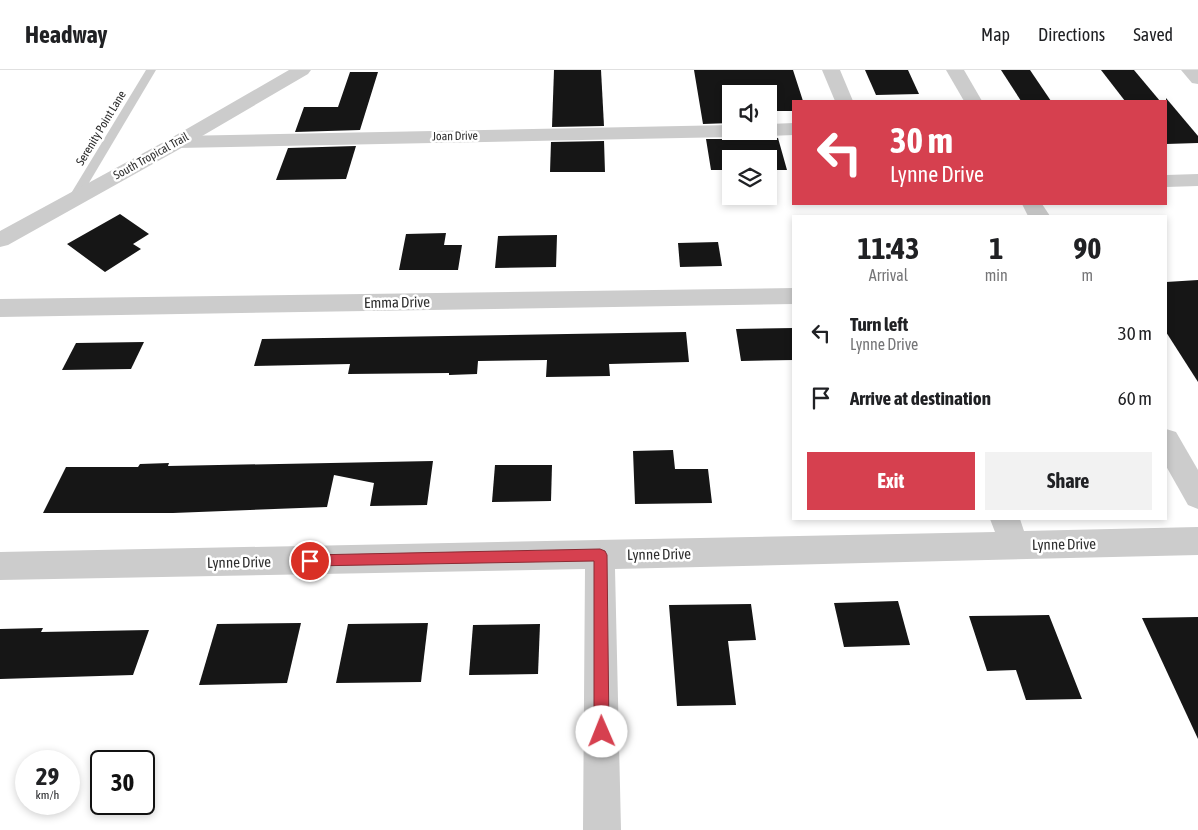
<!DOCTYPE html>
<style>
body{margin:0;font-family:"Asap Condensed",sans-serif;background:#f2f2f2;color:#202124;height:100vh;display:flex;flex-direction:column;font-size:19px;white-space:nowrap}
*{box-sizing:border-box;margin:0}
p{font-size:16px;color:#757577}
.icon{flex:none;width:28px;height:28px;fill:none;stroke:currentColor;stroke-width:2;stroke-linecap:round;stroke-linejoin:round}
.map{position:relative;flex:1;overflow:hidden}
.sheet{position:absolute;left:792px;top:145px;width:375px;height:305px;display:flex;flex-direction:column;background:#fff;border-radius:0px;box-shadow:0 2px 8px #0003}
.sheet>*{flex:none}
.top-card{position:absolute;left:792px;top:30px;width:375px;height:105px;border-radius:0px;box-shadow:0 2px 8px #0003;background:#d6404f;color:#fff;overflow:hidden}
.fabs{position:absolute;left:722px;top:15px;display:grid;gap:10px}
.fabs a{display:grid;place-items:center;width:55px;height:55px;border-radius:0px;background:#fff;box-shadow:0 2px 8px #0003;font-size:25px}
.speed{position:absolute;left:15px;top:680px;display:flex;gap:10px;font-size:25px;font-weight:700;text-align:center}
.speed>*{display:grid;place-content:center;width:65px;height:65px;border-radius:50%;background:#fff;box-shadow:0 2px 8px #0003;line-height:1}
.speed small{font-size:12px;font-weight:400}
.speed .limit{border:2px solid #111;border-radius:8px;background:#fff;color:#111}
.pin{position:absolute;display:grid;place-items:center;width:42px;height:42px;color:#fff;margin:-21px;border:2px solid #fff;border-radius:50%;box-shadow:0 1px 5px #0007}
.me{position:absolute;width:55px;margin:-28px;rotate:359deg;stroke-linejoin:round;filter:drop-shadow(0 0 4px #0008)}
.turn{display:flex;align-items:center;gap:18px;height:105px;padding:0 15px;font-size:22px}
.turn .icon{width:65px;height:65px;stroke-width:2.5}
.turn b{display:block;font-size:35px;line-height:42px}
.eta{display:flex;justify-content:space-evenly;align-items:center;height:85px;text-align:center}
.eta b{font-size:30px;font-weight:700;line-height:35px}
.action{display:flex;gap:10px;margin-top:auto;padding:10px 15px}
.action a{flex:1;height:58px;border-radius:0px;background:#d6404f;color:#fff;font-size:20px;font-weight:700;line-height:58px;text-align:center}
.action a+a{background:#f2f2f2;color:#202124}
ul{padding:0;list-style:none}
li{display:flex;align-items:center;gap:15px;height:65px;padding:0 15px}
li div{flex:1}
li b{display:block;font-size:19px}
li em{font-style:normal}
header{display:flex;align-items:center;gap:30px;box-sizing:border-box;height:70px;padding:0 25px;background:#fff;border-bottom:1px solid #e0e0e0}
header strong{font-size:24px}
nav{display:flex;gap:28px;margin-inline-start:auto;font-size:18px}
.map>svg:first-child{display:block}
.building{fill:#161616}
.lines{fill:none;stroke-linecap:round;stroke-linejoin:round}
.service{fill:#ccc;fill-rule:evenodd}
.minor{fill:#ccc;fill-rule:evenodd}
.tertiary{fill:#ccc;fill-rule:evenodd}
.route{fill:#d6404f;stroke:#8b2a33}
.labels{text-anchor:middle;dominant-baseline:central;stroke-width:5;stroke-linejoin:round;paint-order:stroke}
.far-street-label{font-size:12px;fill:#2f2f2f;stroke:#fff}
.street-label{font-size:15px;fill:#2f2f2f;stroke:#fff}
</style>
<header>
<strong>Headway</strong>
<nav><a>Map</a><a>Directions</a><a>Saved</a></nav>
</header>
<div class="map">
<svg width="1198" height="760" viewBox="0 0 1198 760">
<rect width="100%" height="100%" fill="#fff"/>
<g class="building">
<polygon points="554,0 601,0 604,56 552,57"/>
<polygon points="694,0 793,0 803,31 794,31 794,41 770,41 774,52 769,52 769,24 731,24 731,53 703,54"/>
<polygon points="865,0 908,0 919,24 876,25"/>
<polygon points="1001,0 1030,0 1051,31 1021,31"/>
<polygon points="1101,0 1134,0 1160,31 1125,31"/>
<polygon points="350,2 378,2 360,60 295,62 304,37 338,37"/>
<polygon points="1166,28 1198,66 1198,73 1166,74"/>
<polygon points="742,61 758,61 761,66 778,68 787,100 769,100 769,89 731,89 731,100 711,100 706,69 732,69 739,67"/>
<polygon points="604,71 605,102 550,102 551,72"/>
<polygon points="356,76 346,109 276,110 288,78"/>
<polygon points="120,144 149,164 133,174 141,179 105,202 67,174"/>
<polygon points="446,163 444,175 462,175 458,200 399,200 406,164"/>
<polygon points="557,165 556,197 495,198 498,166"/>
<polygon points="718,172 722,196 680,197 678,173"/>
<polygon points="1198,210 1198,312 1166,262 1166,212"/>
<polygon points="794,258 794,290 741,291 736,259"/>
<polygon points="686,262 689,292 609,294 610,306 546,307 547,290 478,291 477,304 449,305 449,303 348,304 350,294 254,296 262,269"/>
<polygon points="144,272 131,299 62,300 76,273"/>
<polygon points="673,380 675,399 708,399 712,433 635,434 633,381"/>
<polygon points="433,391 427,435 370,436 374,413 334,405 327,437 173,443 43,443 66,397 138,397 140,394 169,393 168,396"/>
<polygon points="495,395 552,395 551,431 492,432"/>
<polygon points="898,531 910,575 844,577 834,533"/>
<polygon points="751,534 756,570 728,571 736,635 677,636 669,535"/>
<polygon points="1049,545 1082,629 1026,630 1016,600 987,601 969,546"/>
<polygon points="1198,547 1198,669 1142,548"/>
<polygon points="301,553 287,613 199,615 217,554"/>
<polygon points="428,553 421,612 336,613 348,554"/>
<polygon points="540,554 538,604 469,605 473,555"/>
<polygon points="43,558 41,562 149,560 133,605 0,609 0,559"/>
</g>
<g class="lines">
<polygon class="service" points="146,0 156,0 77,133 69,133 67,130"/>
<g class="minor">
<polygon points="822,0 840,0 853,31 835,31"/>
<polygon points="946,0 964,0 982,31 964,31"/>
<polygon points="1181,0 1198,0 1198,14 1192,13"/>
<polygon points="794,53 794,65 769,66 762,64 760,61 769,61 769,54"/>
<polygon points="731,55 731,61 740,61 738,65 731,67 178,78 171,76 168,72 171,68 178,66"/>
<polygon points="1198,104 1198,116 1166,117 1166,105"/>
<polygon points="1022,134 1042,134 1050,146 1028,146"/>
<polygon points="794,218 794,234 0,247 0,229"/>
<polygon points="1166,359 1176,362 1198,400 1198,439 1188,435 1166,396"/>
<polygon points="990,449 1020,449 1024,461 1198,457 1198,485 615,499 621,760 583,760 585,499 0,510 0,482 995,462"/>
</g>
<polygon class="tertiary" points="289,0 311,0 308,4 185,76 8,175 0,177 0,161 171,68"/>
</g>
<polygon class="route" points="600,479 605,481 607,485 609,662 607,667 602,669 597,667 594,662 594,491 310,496 305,495 303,491 305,487 310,485"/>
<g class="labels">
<g class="far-street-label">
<text transform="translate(101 58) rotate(-59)">Serenity Point Lane</text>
<text transform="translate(455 66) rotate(-1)">Joan Drive</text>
<text transform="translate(151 86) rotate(-29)">South Tropical Trail</text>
</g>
<g class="street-label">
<text transform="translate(397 232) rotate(-1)">Emma Drive</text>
<text transform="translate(1064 474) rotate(-1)">Lynne Drive</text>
<text transform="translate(659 484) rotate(-1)">Lynne Drive</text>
<text transform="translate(239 492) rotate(-1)">Lynne Drive</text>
</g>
</g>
</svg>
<div class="fabs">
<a><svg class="icon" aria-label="sound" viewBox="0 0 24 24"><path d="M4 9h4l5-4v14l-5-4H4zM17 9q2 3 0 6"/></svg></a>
<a><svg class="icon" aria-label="layers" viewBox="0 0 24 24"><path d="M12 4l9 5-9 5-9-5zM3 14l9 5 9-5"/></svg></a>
</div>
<div class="speed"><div>29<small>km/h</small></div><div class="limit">30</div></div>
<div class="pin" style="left:310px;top:491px;background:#d93025"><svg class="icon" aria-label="arrive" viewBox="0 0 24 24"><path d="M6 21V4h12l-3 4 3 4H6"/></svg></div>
<svg class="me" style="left:602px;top:662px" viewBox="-20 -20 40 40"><circle r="19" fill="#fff"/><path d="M0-13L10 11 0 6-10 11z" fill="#d6404f"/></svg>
<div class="top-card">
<div class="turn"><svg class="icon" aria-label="left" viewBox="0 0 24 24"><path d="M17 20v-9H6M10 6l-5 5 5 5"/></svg><div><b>30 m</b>Lynne Drive</div></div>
</div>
<section class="sheet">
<div class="eta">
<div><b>11:43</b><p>Arrival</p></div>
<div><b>1</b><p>min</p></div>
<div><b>90</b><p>m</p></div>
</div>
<ul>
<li><svg class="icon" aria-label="left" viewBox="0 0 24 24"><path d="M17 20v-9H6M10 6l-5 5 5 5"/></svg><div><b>Turn left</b><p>Lynne Drive</p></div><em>30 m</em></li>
<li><svg class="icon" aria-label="arrive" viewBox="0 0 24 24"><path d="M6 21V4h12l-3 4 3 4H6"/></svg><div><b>Arrive at destination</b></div><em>60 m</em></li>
</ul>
<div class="action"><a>Exit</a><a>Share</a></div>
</section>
</div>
